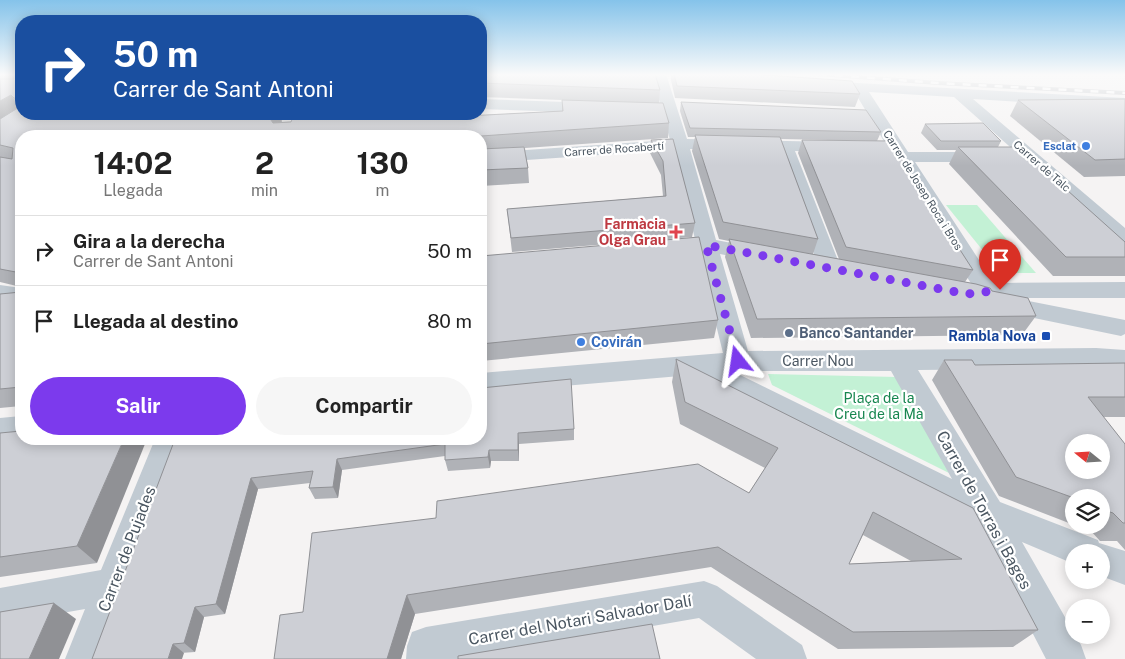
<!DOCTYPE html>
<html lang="es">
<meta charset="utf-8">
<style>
body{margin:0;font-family:"Public Sans",sans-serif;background:#f6f6f6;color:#222;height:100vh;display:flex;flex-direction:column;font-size:19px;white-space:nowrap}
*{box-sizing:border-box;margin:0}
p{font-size:16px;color:#767676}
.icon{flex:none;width:28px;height:28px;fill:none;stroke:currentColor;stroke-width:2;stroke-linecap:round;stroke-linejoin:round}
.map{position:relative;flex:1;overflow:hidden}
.side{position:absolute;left:15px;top:130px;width:472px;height:315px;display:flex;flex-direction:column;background:#fff;border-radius:20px;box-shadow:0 2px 12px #0003}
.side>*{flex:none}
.top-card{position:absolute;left:15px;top:15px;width:472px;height:105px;border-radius:20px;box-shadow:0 2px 12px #0003;background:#1a4fa0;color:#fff;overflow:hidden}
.needle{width:32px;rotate:288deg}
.fabs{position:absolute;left:1065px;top:434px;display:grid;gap:10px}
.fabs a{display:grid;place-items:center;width:45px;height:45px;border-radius:50%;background:#fff;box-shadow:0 2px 12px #0003;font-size:25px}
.pin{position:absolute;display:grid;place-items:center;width:42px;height:42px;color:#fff;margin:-51px -21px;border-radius:50% 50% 50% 0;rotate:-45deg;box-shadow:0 0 5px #0007}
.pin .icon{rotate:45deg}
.me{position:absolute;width:55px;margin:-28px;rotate:345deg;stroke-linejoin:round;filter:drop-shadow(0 0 4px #0008)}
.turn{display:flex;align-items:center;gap:18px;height:105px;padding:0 15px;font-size:22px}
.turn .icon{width:65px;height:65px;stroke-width:2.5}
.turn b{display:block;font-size:35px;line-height:42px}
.eta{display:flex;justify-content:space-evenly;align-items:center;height:85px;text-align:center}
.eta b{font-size:30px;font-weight:700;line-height:35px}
.action{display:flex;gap:10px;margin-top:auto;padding:10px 15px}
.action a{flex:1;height:58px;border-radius:30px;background:#7c3aed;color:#fff;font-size:20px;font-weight:700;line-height:58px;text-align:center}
.action a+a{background:#f6f6f6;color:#222}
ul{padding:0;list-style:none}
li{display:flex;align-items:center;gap:15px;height:70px;padding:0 15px;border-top:1px solid #e0e0e0}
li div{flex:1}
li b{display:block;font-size:19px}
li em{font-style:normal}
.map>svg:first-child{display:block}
.green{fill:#c3f1d5}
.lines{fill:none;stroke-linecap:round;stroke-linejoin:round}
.minor{fill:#c1cad2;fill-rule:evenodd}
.rail-casing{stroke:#b5b8bd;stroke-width:4}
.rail{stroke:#fff;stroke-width:2.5;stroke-dasharray:8;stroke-linecap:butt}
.wall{fill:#b0b2b7;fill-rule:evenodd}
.shaded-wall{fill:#909195}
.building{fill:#cdcfd5;stroke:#909195;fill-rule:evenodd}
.route{stroke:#7c3aed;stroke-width:9;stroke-dasharray:0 16.2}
.shop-dot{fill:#3f7fe0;stroke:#fff;stroke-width:2}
.health-dot{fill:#e0444e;stroke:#fff;stroke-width:2}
.service-dot{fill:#5c6f8a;stroke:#fff;stroke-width:2}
.transit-dot{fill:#1a4fb4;stroke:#fff;stroke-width:2}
.labels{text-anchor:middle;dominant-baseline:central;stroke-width:4.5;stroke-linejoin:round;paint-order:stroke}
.far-shop-label{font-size:11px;font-weight:bold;fill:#366cbe;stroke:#fff;text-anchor:end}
.far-street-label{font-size:11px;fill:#4a5661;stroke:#fff}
.health-label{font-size:14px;font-weight:bold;fill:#be3a42;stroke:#fff;text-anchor:end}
.service-label{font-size:14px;font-weight:bold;fill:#4e5e75;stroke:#fff;text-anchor:start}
.transit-label{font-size:14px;font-weight:bold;fill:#164399;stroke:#fff;text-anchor:end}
.shop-label{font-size:14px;font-weight:bold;fill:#366cbe;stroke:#fff;text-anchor:start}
.street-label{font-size:14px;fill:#4a5661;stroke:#fff}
.park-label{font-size:14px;fill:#17864f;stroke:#fff}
.near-street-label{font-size:16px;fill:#4a5661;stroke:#fff}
</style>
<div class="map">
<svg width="1125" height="659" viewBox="0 0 1125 659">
<rect width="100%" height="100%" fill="#f5f3f3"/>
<g class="green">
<polygon points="946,205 977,205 1036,273 1001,273"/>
<polygon points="768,374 897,377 949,473 772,385"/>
</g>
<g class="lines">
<g class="minor">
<path d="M652 74H666L687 139 885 143 854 91 817 88 815 85 817 82 822 81 1125 98V108L973 99 1125 228V245L1118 243 954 97 869 92 908 152H987L993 153 996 157 993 161 987 162H915L994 283 1125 282V298H1013L1125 320V334L1121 336 1000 311 992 309 988 303 991 299 977 297 973 292 975 290 891 153 795 151 841 268 838 273 830 275 822 273 819 268 777 151 690 149 716 240 768 250 771 255 768 260 760 262 720 254 748 351 1096 348 1125 350V370L1096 368 918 370 1000 502 1098 540 1099 543 1125 551V585L1101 576V552H1074V564L1022 542 1081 645 1086 659H1046L976 524 692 375 481 393V373L723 353 698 252 666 254 658 253 655 248 658 243 695 239 673 150 481 163V153L670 140ZM732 371H891L952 479Z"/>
<polygon points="481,99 595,103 601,105 603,108 601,111 595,113 481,109"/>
<polygon points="0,285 21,288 21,304 0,301"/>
<polygon points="21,416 21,439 24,439 0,442 0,418"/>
<polygon points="155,439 185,439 103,659 65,659 85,609 0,624 0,588 101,570"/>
<polygon points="704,581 717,586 802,645 807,659 756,659 699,618 462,659 406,659 407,646 412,632 426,627"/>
</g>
<defs>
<polyline id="rail" points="819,74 938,83 1125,93"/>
</defs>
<use href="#rail" class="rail-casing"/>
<use href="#rail" class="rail"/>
</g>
<g class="wall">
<polygon points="0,74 21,74 21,114 282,121 281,122 366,117 408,119 562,111 562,100 481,97 481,74 660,90 659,103 669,123 668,138 525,148 528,168 529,183 481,186 481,136 21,136 21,287 0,282"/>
<polygon points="671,74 751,74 860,94 855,107 675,98 671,80"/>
<polygon points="1125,99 1125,176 1084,177 1010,116 1018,100"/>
<polygon points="681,102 881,132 877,141 781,139 818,239 813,254 839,259 798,153 802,140 973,270 965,282 992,291 1036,316 1022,335 751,338 725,257 729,241 719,239 692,151 695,137 688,137 680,111"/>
<polygon points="925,124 1001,141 998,147 1125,242 1125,276 1053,276 949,164 956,150 937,150 921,133"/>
<polygon points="673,139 695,223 692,237 512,252 507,209 663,196 661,175 650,153 651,140"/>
<polygon points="481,256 718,320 714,338 481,361"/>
<polygon points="21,292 21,406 0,408 0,294"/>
<path d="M676 359 973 508 1038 630 1013 647 838 649 711 567 415 614 401 659H274L303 612 749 493 765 468 680 424 672 382ZM863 535 911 561 849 564Z"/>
<polygon points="944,360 975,365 1125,363 1125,417 1103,417 1125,444 1125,550 1117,541 1100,541 1091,531 1075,525 1101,525 1101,498 1074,498 1074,525 999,496 932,380"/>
<polygon points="481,388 574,429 574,440 519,444 519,461 491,461 490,468 448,471 445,460 445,456 342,470 338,498 315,499 309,488 310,483 258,489 225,614 204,617 195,652 92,659 175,439"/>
<polygon points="0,433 97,563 0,577"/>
</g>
<g class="shaded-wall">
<polygon points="11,95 20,109 0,121 0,101"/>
<polygon points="274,114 279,114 282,121 276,135 271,120"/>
<polygon points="357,114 368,114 358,132 355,117"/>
<polygon points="518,433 519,444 519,461 518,450"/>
<polygon points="124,439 147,439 97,563 77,546"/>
<polygon points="489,450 491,461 490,468 488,457"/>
<polygon points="337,459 342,470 338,498 333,487"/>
<polygon points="251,478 258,489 225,614 216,604"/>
<polygon points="407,595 415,614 401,659 387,659"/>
<polygon points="54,603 76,619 59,659 29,659"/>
<polygon points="195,607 204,617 195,652 184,643"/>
<polygon points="173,644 184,653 182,659 168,659"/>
</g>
<g class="building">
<polygon points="14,74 21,74 21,98 14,98 11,95 0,101 0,79 14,79"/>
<polygon points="481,74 655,74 660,90 481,83"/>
<polygon points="674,74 751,74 852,81 860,94 677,86"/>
<polygon points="1125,99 1125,159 1095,160 1018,100"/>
<polygon points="562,100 663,103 669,123 481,136 21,136 21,273 0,269 0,157 12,159 13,148 0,145 0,119 21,106 21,114 274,114 271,120 273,123 291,122 294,114 357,114 355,117 408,119 563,111"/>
<polygon points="681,102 866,110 881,132 690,128"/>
<polygon points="983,123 1001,141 941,141 925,124"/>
<polygon points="695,135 780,137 818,239 723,222"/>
<polygon points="673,139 695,223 511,238 507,209 666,196 663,161 651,140"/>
<polygon points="802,140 890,141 973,270 846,247"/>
<polygon points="524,147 528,168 481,170 481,149"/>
<polygon points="958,147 1019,147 1125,242 1125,257 1066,257"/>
<polygon points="699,237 718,320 481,344 481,256"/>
<polygon points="729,239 976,284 990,288 992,291 1028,298 1036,316 757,319"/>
<polygon points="21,292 21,387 0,389 0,294"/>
<path d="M676 359 973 508 1038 630 853 632 718 547 407 595 387 659H274L280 615 303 612 312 533 436 518 437 501 698 464 749 493 778 448 685 402ZM873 512 962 559 849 564Z"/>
<path d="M944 360H972L975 365 1125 363V397H1088L1125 444V523H1123L1113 513 1101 509V498H1074L1016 477ZM1074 442H1101V470H1074Z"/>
<polygon points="571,379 574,429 518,433 518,450 489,450 488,457 445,460 445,444 337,459 333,487 309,488 313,471 251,478 216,604 195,607 184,643 173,644 168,659 92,659 175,439 481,439 481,388"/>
<polygon points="21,431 21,439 124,439 77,546 0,557 0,433"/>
<polygon points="54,603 29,659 0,659 0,612"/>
<polygon points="652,624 660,659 458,659 458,656"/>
</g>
<linearGradient id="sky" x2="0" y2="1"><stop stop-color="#85c3ea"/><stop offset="0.45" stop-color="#fafafa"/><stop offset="1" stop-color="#fafafa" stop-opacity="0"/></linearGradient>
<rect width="1125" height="166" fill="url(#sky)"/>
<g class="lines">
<polyline class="route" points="738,361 706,245 967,294 1000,290"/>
</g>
<g class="shop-dot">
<circle cx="1086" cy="146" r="5"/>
<circle cx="581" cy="342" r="5"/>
</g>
<path class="health-dot" d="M673.5 224.5h5v5h5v5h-5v5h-5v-5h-5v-5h5z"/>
<circle class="service-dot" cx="789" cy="333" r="5"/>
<rect class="transit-dot" x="1041" y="331" width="10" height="10" rx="2.5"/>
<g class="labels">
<g class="far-shop-label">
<text x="1076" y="146">Esclat</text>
</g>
<g class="far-street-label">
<text transform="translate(614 149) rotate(-4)">Carrer de Rocabertí</text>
<text transform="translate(1042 166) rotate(41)">Carrer de Talc</text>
<text transform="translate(923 190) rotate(58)">Carrer de Josep Roca i Bros</text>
</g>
<g class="health-label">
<text x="666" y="224">Farmàcia<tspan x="666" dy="16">Olga Grau</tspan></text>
</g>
<g class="service-label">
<text x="799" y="333">Banco Santander</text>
</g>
<g class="transit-label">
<text x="1036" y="336">Rambla Nova</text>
</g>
<g class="shop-label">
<text x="591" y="342">Covirán</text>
</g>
<g class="street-label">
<text x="818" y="361">Carrer Nou</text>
</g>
<g class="park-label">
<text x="879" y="398">Plaça de la<tspan x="879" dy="16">Creu de la Mà</tspan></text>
</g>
<g class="near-street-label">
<text transform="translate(984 510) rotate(61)">Carrer de Torras i Bages</text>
<text transform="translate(127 549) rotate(-69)">Carrer de Pujades</text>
<text transform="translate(580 620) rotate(-10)">Carrer del Notari Salvador Dalí</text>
</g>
</g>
</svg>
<div class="fabs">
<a><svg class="needle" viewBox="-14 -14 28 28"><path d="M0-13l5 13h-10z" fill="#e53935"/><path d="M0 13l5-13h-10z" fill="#767676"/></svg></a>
<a><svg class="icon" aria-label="layers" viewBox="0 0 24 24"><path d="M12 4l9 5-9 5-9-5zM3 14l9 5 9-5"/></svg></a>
<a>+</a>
<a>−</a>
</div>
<div class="pin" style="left:1000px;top:290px;background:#d93025"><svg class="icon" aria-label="arrive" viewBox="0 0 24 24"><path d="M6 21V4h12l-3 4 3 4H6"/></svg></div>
<svg class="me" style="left:738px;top:361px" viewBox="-20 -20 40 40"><path d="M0-17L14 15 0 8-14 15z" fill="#7c3aed" stroke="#fff" stroke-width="4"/></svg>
<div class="top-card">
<div class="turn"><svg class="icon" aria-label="right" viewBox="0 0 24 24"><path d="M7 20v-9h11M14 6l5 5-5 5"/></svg><div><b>50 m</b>Carrer de Sant Antoni</div></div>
</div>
<section class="side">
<div class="eta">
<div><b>14:02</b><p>Llegada</p></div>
<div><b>2</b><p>min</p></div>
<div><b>130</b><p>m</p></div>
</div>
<ul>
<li><svg class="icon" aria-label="right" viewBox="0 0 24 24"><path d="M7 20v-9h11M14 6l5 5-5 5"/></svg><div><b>Gira a la derecha</b><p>Carrer de Sant Antoni</p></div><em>50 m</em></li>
<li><svg class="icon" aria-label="arrive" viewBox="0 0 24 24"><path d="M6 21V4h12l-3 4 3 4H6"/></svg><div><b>Llegada al destino</b></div><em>80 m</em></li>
</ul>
<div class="action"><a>Salir</a><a>Compartir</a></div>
</section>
</div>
